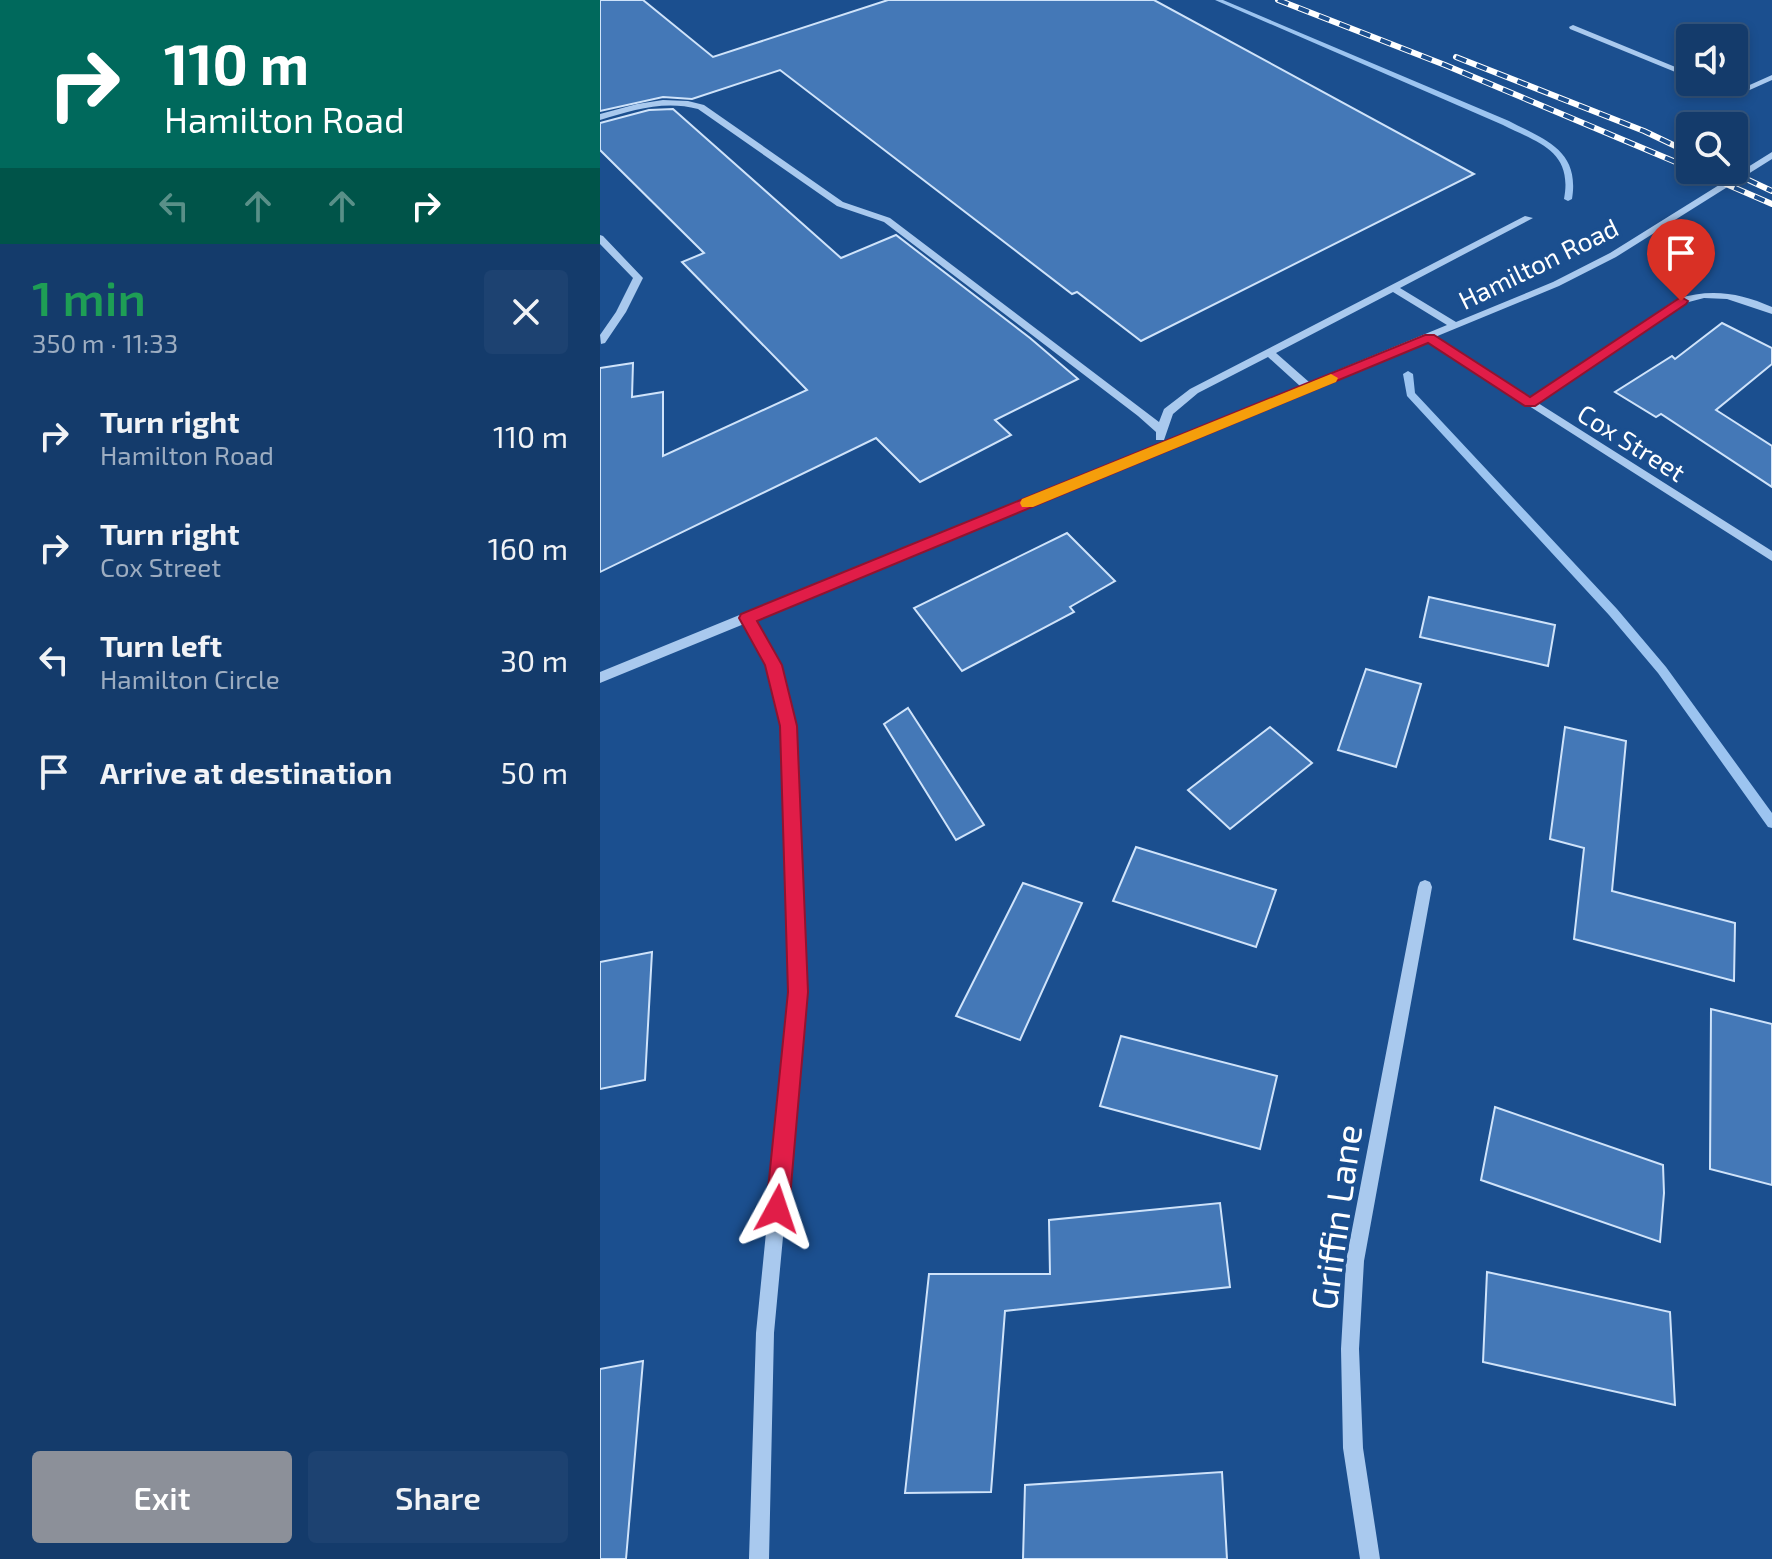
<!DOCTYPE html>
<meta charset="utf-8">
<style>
body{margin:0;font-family:"Exo 2",sans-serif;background:#1d4271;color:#f1f3f6;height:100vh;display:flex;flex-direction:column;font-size:30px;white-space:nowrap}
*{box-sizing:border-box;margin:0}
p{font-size:26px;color:#9dadc1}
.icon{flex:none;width:44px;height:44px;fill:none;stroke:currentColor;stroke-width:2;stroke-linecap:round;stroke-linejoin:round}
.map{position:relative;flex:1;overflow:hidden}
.sheet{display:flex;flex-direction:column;background:#143b6b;width:600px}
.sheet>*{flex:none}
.top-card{background:#00695c;color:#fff;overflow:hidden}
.tools{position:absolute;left:1076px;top:24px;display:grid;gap:16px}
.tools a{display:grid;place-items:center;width:72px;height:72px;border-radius:8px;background:#143b6b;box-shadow:0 4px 12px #0003,0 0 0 2px #33557e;font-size:40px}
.pin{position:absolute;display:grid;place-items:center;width:68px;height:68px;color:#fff;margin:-82px -34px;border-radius:50% 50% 50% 0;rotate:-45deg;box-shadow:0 0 8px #0007}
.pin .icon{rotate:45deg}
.me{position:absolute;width:88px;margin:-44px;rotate:5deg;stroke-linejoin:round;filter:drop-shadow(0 0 6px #0008)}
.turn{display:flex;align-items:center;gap:28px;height:168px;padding:0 32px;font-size:36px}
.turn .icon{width:104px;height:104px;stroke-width:2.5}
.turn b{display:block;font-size:56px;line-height:68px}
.lanes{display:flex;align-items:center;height:76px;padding:0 32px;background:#0003;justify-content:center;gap:40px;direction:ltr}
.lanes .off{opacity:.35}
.round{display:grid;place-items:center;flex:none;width:84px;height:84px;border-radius:8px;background:#1d4271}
.headline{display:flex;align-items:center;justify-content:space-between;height:136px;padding:0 32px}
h1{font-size:48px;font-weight:600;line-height:60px;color:#1e9e55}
.button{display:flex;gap:16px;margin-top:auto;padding:16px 32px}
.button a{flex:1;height:92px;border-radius:8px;background:#8c9099;color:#fff;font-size:32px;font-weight:600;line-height:92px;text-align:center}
.button a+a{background:#1d4271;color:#f1f3f6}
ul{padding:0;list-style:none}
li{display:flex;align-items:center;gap:24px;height:112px;padding:0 32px}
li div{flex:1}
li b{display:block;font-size:30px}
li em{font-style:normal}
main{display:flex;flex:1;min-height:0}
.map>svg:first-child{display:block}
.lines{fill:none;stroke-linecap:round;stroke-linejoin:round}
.stream{fill:#9cc4f0;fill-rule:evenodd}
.building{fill:#4478b7;stroke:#cfe3fa;stroke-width:2}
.minor{fill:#a9c9ee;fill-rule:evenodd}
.rail-casing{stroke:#fff;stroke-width:6}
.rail{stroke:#1b4f8f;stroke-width:4;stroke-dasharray:11;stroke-linecap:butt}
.route{fill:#e11d48;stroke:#92132f;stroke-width:2}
.slow{fill:#f59e0b}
.labels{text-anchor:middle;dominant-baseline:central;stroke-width:7;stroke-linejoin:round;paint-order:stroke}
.far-street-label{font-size:26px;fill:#fff;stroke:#1b4f8f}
.near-street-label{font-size:36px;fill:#fff;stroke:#1b4f8f}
</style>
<main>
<section class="sheet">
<div class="top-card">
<div class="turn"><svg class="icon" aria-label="right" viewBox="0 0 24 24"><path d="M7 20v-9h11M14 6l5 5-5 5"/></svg><div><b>110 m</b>Hamilton Road</div></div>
<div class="lanes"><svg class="icon off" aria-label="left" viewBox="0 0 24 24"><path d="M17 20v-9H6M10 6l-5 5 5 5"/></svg><svg class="icon off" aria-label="ahead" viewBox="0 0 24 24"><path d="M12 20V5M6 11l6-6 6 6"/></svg><svg class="icon off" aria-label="ahead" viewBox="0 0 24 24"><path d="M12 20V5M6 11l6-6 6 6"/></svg><svg class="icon" aria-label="right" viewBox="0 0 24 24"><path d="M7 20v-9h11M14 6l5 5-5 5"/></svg></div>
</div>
<div class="headline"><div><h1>1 min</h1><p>350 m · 11:33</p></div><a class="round"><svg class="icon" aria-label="close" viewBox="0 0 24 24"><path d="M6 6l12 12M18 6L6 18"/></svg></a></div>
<ul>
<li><svg class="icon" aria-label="right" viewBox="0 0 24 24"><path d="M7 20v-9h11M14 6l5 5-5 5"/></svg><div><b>Turn right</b><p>Hamilton Road</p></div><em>110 m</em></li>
<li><svg class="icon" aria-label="right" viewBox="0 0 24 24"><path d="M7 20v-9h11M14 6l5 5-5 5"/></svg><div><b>Turn right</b><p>Cox Street</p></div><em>160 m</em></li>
<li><svg class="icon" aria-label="left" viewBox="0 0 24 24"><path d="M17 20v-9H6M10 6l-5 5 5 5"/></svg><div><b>Turn left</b><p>Hamilton Circle</p></div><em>30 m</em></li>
<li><svg class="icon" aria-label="arrive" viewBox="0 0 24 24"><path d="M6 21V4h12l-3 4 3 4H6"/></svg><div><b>Arrive at destination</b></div><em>50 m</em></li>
</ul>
<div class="button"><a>Exit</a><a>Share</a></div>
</section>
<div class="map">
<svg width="1172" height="1559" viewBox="0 0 1172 1559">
<rect width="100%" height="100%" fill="#1b4f8f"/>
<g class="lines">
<g class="stream">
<path d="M615 0H623L909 121C945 140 980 150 972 199L968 201 964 199C973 151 939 143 903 125Z"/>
<polygon points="808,371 813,374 815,393 1017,609 1066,667 1172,813 1172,828 1168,827 1058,673 1009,615 807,396 803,374"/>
</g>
</g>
<g class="building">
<polygon points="0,0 43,0 113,57 288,0 554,0 874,174 541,341 477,292 472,294 180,70 92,99 63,97 0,111"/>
<polygon points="73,109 241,258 296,235 430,338 478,379 395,420 411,435 320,482 276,438 0,572 0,368 33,363 32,397 63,392 63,456 207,390 82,262 104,253 0,150 0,123 49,110"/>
<polygon points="1122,323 1172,348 1172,364 1116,410 1172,446 1172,487 1061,414 1056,417 1015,392 1072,356 1075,359"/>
<polygon points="467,533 515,581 470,607 474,612 362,671 314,608"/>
<polygon points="829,597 955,625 948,666 820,637"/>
<polygon points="766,669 821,684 796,767 738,750"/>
<polygon points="308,708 384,825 356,840 284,724"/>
<polygon points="670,727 712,763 630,829 588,790"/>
<polygon points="965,727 1026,741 1012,891 1135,923 1134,981 974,939 984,848 950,839"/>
<polygon points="536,847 676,890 656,947 513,901"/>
<polygon points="423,883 482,903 420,1040 356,1016"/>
<polygon points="52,952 45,1080 0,1089 0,962"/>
<polygon points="1111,1009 1172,1024 1172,1185 1110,1169"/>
<polygon points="521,1036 677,1076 660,1149 500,1106"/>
<polygon points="895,1107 1063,1165 1064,1193 1060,1242 881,1180"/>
<polygon points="620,1203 630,1287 405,1311 391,1492 305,1493 329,1274 450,1274 449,1220"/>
<polygon points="887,1272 1070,1312 1075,1405 883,1362"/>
<polygon points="43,1361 26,1559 0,1559 0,1369"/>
<polygon points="622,1472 627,1559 423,1559 425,1485"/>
</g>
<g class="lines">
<g class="minor">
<polygon points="973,25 1090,73 1090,78 970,29 969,27"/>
<polygon points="1172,75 1172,80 1134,97 1099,82 1110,82 1134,92"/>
<path d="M63 100 88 101 104 105 243 202 290 218 559 422 564 409 590 389 925 216 933 218 800 288 856 322 953 282 1010 253 1172 152V159L1016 257 959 286 835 337 930 398 1077 299C1111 288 1140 293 1172 307V314L1127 299 1104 298 1085 303 938 403 1172 551V561L827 341 714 388 713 390 707 391 154 620 181 665 196 726 206 992 174 1333 169 1559H149L156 1333 190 992 182 726 168 665 144 624 0 683V672L700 386 668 357 598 393 573 414 564 440H556V432L538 416 284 222 237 206 98 109C64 100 33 110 0 120V114L37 104ZM793 292 847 325 709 382 676 353Z"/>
<polygon points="0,235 3,236 43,278 26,312 5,343 1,344 0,335 16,312 33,278 0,244"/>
<polygon points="825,880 830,882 832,887 764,1261 759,1349 763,1448 780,1559 760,1559 743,1448 741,1349 746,1261 818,887 820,882"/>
</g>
<defs>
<g id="rail">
<polyline points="678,0 845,65 1090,168"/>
<polyline points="856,57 1044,131 1090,153"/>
<polyline points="1094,170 1172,204"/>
<polyline points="1127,170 1172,191"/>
</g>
</defs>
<use href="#rail" class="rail-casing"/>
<use href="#rail" class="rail"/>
</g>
<polygon class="route" points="1081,297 1088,301 1086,304 935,406 925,406 828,343 157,621 182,665 197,726 208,992 189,1209 186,1217 177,1220 169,1217 166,1209 188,992 180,726 165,665 139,618 141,614 825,335 834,335 930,397"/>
<polygon class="slow" points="731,374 738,378 736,382 433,507 422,507 420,503 422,499"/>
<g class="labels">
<g class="far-street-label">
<text transform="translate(938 263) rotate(-26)">Hamilton Road</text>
<text transform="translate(1032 442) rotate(32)">Cox Street</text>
</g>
<g class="near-street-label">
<text transform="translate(735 1217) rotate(-82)">Griffin Lane</text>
</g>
</g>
</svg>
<div class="tools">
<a><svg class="icon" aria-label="sound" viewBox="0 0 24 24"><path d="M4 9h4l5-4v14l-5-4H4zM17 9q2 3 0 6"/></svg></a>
<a><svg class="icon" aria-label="search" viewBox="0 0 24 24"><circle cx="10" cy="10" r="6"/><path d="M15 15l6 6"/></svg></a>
</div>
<div class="pin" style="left:1081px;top:301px;background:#d93025"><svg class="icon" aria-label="arrive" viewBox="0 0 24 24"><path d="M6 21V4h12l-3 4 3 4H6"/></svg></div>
<svg class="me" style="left:177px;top:1209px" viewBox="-20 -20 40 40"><path d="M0-17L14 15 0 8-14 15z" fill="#e11d48" stroke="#fff" stroke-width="4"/></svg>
</div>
</main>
